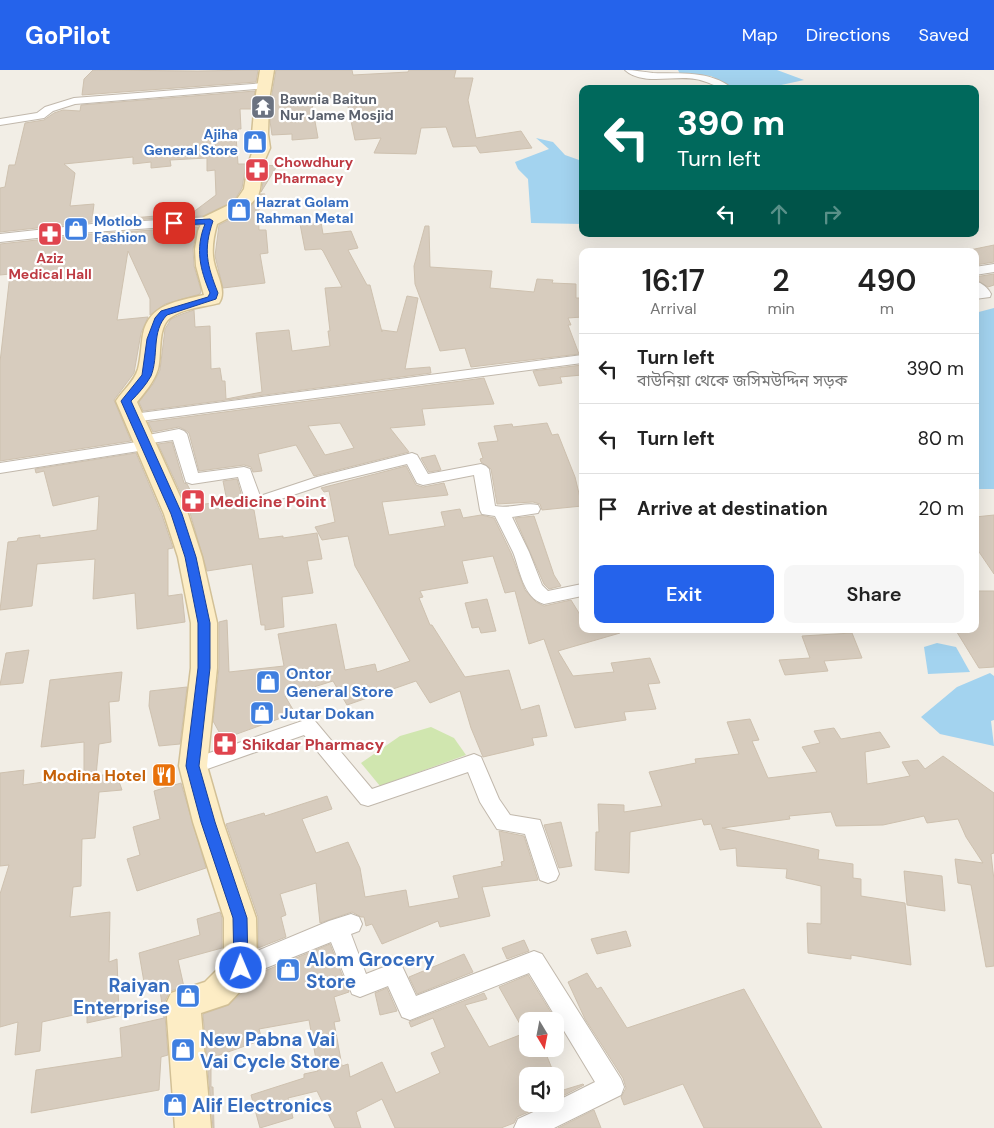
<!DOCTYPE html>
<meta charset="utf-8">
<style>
body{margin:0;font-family:"DM Sans","Noto Sans Bengali",sans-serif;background:#f6f6f6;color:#222;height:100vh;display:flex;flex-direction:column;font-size:19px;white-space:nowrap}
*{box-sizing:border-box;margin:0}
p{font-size:16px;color:#767676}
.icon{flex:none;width:28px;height:28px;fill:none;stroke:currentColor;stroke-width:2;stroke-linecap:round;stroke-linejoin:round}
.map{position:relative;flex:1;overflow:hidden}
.drawer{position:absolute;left:579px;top:178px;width:400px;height:385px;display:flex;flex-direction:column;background:#fff;border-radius:10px;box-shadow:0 5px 20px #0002}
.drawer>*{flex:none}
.guide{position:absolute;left:579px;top:15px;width:400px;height:152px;border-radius:10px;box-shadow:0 5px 20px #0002;background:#00695c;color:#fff;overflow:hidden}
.needle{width:32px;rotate:170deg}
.tools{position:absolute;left:519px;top:942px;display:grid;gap:10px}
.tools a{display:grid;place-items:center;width:45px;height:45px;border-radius:10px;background:#fff;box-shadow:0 5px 20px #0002;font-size:25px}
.pin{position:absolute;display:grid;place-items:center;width:42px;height:42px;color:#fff;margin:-21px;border-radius:10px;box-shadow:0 2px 8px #0006}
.me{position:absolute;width:55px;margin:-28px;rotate:359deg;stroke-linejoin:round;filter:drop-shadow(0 0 4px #0008)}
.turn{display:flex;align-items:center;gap:18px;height:105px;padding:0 15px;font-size:22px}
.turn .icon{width:65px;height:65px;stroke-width:2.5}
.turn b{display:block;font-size:35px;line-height:42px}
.lanes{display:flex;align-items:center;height:48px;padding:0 15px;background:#0003;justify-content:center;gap:25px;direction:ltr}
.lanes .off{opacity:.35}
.eta{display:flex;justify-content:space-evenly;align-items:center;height:85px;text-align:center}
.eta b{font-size:30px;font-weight:600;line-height:35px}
.button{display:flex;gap:10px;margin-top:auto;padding:10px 15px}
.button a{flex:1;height:58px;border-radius:10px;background:#2563eb;color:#fff;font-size:20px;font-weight:600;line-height:58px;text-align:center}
.button a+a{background:#f6f6f6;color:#222}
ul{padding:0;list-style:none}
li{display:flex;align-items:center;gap:15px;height:70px;padding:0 15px;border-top:1px solid #e0e0e0}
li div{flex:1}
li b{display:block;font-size:19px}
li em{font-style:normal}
header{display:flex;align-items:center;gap:30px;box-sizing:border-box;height:70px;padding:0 25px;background:#2563eb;color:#fff}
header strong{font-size:24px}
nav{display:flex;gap:28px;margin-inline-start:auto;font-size:18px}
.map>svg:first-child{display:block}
.green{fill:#d0e6af}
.water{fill:#a3d3ef}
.building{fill:#d7ccbe;stroke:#cec1af;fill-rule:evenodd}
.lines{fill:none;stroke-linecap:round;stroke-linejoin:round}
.street-casing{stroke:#c1b8ac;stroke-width:2}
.secondary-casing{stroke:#d2c096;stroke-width:3}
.street{fill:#fff;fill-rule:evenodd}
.secondary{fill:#fdedc5;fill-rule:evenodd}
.route{fill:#2563eb;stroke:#184099}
.labels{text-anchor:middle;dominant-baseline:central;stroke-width:4.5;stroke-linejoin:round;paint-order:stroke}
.far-worship-label{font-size:14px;font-weight:bold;fill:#5b616d;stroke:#fff;text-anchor:start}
.far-shop-label{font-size:14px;font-weight:bold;fill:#366cbe;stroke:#fff;text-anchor:start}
.far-health-label{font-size:14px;font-weight:bold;fill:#be3a42;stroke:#fff;text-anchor:start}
.health-label{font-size:16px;font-weight:bold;fill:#be3a42;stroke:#fff;text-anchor:start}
.shop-label{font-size:16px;font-weight:bold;fill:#366cbe;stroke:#fff;text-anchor:start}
.food-label{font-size:16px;font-weight:bold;fill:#c56008;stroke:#fff;text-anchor:end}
.near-shop-label{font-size:19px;font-weight:bold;fill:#366cbe;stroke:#fff;text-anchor:start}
</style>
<header>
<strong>GoPilot</strong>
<nav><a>Map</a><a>Directions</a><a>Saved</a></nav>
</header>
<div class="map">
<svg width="994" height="1058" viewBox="0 0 994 1058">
<rect width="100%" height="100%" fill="#f2eee6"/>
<polygon class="green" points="431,657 454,668 466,685 380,716 361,693 400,666"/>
<g class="water">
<polygon points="678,0 777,0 804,10 763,19 736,19 711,6 680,4"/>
<polygon points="536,68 553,72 565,85 582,91 582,154 531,153 528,109 518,99 515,92 549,79"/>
<polygon points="994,238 994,419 975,419 975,253 977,250 975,243"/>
<polygon points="937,573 956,577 970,602 928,604 924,577"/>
<polygon points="990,603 994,606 994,650 991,651 994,676 940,664 921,647 957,617"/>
</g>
<g class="building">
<polygon points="93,0 198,1 258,0 256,12 82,25 84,9"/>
<polygon points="276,0 352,0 353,5 408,2 409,0 456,0 454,8 473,8 468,30 476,68 521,61 532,78 480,83 476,76 453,77 446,57 421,58 416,84 374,83 381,68 355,70 346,27 311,29 318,68 292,70 292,64 272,65 270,51 271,30"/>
<path d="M255 21 252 39H240L241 59H238V66H236L238 94H246L242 118 234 131 203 146 92 152 0 162V118L5 117 9 95H15L25 53 44 50 54 43 63 40 80 41 81 35ZM133 87V94L151 92V98L171 96 170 90 207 88V101L215 100 216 125 192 143 120 149 92 150 94 134 70 136 75 103 64 94Z"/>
<polygon points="265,95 277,96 261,122 262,119"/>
<polygon points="260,124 265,124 263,128 266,128 258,141 259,160 266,160 268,183 260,184 265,213 223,218 215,186 219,155 247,141"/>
<polygon points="321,152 323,164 351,161 358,178 348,180 367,215 370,215 382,262 382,260 397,262 407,226 418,228 405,299 430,297 431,303 143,341 139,332 153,314 160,300 165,259 171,249 182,244 194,240 195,257 210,256 211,299 220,298 222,311 225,311 226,329 262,322 256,263 289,260 292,281 330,276 328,261 330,261 325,218 342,217 323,181 321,179 305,180 300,154"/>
<polygon points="425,156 429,156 430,197 492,201 490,218 534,222 537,209 553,210 552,213 576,214 576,228 582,228 582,247 568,248 571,255 568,255 579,284 471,297 465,278 440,281 415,214 414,196"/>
<polygon points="198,157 193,179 194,196 201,220 200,224 165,234 150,245 150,229 128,181 117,250 148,247 141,263 134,303 114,330 131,371 0,391 0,292 10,204 0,205 0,174 92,164"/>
<polygon points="994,175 994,192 975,195 975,181 965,181"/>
<polygon points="994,204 994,215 988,217 975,209 975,207"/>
<polygon points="582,295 582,305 560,307 562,313 539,316 533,301"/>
<path d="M484 308 494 334 422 339 425 355 390 358 409 382 314 406 296 375 258 384 262 401 253 402 251 397 244 395 199 401 189 363 185 360 179 357 153 362 148 352ZM340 353 354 378 325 385 308 356Z"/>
<polygon points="547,353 552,365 558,364 575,407 582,436 542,440 540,434 533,432 497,434 491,399 481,392 480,389 483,388 478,373 498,371 494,356 512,354 513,357"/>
<polygon points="172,372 184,413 187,414 198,435 227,431 223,411 237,409 244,434 247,438 254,440 259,469 283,466 283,468 317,463 322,489 307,491 313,523 282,527 284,557 265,560 265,555 261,555 252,494 207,501 190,443 158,374"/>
<polygon points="136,383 162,445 173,478 168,479 168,526 182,524 185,552 137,559 135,523 93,529 95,489 37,494 32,536 0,540 8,472 17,471 18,468 40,465 40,468 97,460 99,426 53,436 44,401 36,403 35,399"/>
<polygon points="435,385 441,400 429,402 421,388"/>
<polygon points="406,396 416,415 423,417 444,413 448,425 382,432 389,465 445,456 441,442 460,439 463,448 481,445 494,448 511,483 525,520 536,532 544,536 571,530 582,548 582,559 620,559 620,563 558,581 573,606 614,602 611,593 650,588 660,613 648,614 656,639 624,642 626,650 575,658 544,569 529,574 515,521 505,523 493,486 462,491 468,513 420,521 423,527 419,528 430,555 432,555 465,607 509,600 521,640 539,635 547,666 532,668 534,675 483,687 471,658 460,621 430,633 416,611 347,635 333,611 285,626 295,643 223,669 213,651 219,598 219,552 227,550 229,602 284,596 278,564 336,554 345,600 375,594 377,602 410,591 355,496 348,466 322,470 315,457 335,452 329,421 324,422 321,418"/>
<polygon points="994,445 994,504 975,476 975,447"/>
<polygon points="534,446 554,505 561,516 549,519 544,514 515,448"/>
<polygon points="975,521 994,521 994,597 979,598 955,559 975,559"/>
<polygon points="487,529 496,561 481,563 479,557 472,558 465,533"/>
<polygon points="852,563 862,588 824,591 828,601 785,605 779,590 810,588 802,566"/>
<polygon points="29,580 23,613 0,615 6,583"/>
<polygon points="122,602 119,631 109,632 111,672 99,674 96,706 116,703 122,720 99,722 95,768 82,769 81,816 73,817 70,847 110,842 109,892 117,889 119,946 87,953 87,942 42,952 40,981 15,985 18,952 0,957 0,824 9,795 0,796 0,703 24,700 23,715 57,710 57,705 84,702 84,672 41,677 50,610"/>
<polygon points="187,617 180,674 159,676 149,636 150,621"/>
<polygon points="750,649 759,670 752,671 768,708 817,702 802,677 820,673 814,661 834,658 841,669 880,662 890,677 865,682 867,714 910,706 902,692 918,690 925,699 943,686 994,723 994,783 991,784 994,810 994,896 986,897 971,815 958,813 955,789 983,793 966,767 958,749 927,753 924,746 883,755 836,756 831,742 789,746 790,749 722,758 819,780 818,789 853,794 853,808 861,809 861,826 905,833 911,895 851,885 851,889 808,883 807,853 821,854 821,816 786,808 787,799 737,796 736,778 720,780 711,754 704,755 702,749 630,762 629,803 595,800 596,762 599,762 598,734 624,735 624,742 662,736 649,702 696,693 695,689 739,684 727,652"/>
<polygon points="181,713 206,798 137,821 127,789 140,785 133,757 160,749 154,721"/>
<polygon points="327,726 332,739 302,749 316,783 348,772 360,798 365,827 406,820 409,837 459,828 453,806 502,796 501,792 504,791 499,761 524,766 538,810 482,817 490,846 440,857 438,851 382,874 372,854 366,856 364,847 361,847 352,842 320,853 316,813 280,824 286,845 281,847 286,867 258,878 258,847 226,754 264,743 265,746"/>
<polygon points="561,752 572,796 559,798 544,755"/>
<polygon points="904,801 942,806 945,841 907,835"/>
<polygon points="220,842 222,848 222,878 178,890 184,917 170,921 164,933 168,985 161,987 159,1020 31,1043 36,1000 122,987 120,958 164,948 159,914 145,918 139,883 200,865 197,849"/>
<polygon points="626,861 631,876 597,884 591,869"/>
<polygon points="524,870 529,881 507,889 502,878"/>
<polygon points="330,874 349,922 334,927 340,951 334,952 342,996 348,994 350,1007 382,992 396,1023 440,1003 431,983 445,977 433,948 411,957 409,952 484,923 487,929 465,935 489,977 525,963 499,917 528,905 558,954 555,955 555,951 528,951 528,979 544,979 555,1006 528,1006 528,1034 547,1034 517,1047 514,1053 501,1058 395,1058 382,1029 356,1042 361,1058 335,1058 317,1021 288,1028 293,1048 260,1058 251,1025 304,1008 304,1004 318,1001 309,950 259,959 262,970 211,988 211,1017 213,1017 214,1058 213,1058 203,944 229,935 255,910 257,904"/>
<polygon points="464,884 473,902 417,924 409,907"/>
<polygon points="587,903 597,919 601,917 627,958 744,919 822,1058 704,1058 683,1014 624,1035 621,1027 626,1018 623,1008 585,949 568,912"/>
<polygon points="387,918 397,941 380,945 375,923"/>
<polygon points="555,1007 560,1021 583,1014 584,1015 555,1030"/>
<polygon points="594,1040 601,1058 558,1058"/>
</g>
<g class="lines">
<defs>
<g id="street">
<path d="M625 0C635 0 643 2 653 3 679 4 711 0 733 19 716 19 710 11 695 9 674 5 642 16 625 0Z"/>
<polygon points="265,13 270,16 268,18 75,34 53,41 44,48 0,55 0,49 37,43 45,37 74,28"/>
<polygon points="210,147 214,148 216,151 214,154 92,162 0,172 0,164 92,154"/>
<polygon points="994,194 994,202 975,205 975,197"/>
<path d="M975 211C982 213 988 218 991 224L990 227 975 229Z"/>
<polygon points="582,285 582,293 133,352 128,351 126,348 128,345 133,344"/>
<path d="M179 359 184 361 187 364 198 403 244 397 250 399 260 426 317 407 412 383 417 385 428 404 481 394 486 396 489 399 495 436C510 439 524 432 538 435L540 439 538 443 512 447 529 482 542 515 548 521 582 514V526L544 534C523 528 520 499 513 482 507 470 501 458 495 446L482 444 480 440 474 405 423 415 417 413 407 394 329 413 254 438 248 436 246 433 238 407 192 414 186 412 173 370 151 373 153 375 150 378 145 380 0 403V393L137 372 135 370 138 367Z"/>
<polygon points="308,649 315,651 372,719 474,684 481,687 499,729 510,745 540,750 559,804 556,810 548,813 540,810 525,764 497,759 480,732 468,702 368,736 361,734 304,665 193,704 186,701 183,696 186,691"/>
<polygon points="351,844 359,847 362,854 359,861 351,864 366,904 394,893 402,896 416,926 534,881 542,884 621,1009 624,1017 621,1025 554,1058 514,1058 518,1049 551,1034 555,1034 555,1032 595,1012 529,903 410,950 402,947 388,916 360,927 352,924 331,872 241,908 233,905 229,898 233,891 329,851"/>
</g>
<path id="secondary" d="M260 0H274L269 30 268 64 270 78 263 94 260 119 258 126 246 139 217 154C214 165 212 175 213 186 214 202 228 220 219 233 204 237 183 238 170 248 157 258 162 285 158 299 154 312 145 322 137 332L188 444 202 487 217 553V598L207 696 223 752 256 848 257 898 253 908 228 934 201 943 211 1058H175L166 934 171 923 205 912 224 893V848L193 752 179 696 191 598V553L178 487 164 444 116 331C123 320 134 312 138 299 141 288 141 276 143 264 149 234 178 231 204 225L196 196 195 179 198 161 204 147 235 132 244 119 248 94 254 78 252 64 255 30Z"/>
</defs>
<use href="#street" class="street-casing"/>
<use href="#secondary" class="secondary-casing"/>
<use href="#street" class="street"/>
<use href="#secondary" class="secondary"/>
</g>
<path class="route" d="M210 149 213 151C203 180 207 195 218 223L216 229 167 245C151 261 159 286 151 306 146 315 138 324 131 331L182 444 196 487 210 553V598L199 696 215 752 247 848 248 898 246 903 241 905 236 903 234 898 233 848 201 752 186 696 198 598V553L185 487 171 444 121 331 142 305 147 269 155 248 161 241 208 227 210 223C200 199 195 179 205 154L174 155 170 153 174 151Z"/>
<defs>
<symbol id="temple-square" viewBox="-11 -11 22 22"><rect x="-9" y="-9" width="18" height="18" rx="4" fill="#6b7280" stroke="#fff"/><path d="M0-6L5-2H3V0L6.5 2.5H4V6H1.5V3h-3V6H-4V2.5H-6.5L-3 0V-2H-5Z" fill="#fff"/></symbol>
<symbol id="shop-square" viewBox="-11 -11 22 22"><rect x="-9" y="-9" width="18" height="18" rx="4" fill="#3f7fe0" stroke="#fff"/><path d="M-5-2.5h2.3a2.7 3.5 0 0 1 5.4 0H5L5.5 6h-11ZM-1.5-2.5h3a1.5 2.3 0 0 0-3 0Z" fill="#fff"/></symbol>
<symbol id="pharmacy-square" viewBox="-11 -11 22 22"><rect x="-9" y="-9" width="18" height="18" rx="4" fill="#e0444e" stroke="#fff"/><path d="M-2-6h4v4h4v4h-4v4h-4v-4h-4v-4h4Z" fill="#fff"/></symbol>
<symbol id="restaurant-square" viewBox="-11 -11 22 22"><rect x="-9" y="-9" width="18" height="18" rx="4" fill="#e8710a" stroke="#fff"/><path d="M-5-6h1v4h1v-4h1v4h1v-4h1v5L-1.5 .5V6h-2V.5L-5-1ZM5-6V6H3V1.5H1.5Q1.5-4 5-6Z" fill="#fff"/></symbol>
</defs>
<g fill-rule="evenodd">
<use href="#temple-square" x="249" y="23" width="28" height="28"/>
<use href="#shop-square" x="241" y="58" width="28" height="28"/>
<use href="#pharmacy-square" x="243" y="86" width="28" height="28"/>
<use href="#shop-square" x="225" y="126" width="28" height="28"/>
<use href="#shop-square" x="62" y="145" width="28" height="28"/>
<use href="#pharmacy-square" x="36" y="150" width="28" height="28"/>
<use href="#pharmacy-square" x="179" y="417" width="28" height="28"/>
<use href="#shop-square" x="254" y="598" width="28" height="28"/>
<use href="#shop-square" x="248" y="629" width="28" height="28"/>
<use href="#pharmacy-square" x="211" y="660" width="28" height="28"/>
<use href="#restaurant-square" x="150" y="691" width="28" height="28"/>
<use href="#shop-square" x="274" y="886" width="28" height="28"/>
<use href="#shop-square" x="174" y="912" width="28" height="28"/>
<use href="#shop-square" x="169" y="966" width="28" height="28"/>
<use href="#shop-square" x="161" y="1021" width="28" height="28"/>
</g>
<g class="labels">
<g class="far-worship-label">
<text x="280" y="29">Bawnia Baitun<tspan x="280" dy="16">Nur Jame Mosjid</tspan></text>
</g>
<g class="far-shop-label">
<text x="238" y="64" text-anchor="end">Ajiha<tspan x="238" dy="16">General Store</tspan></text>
<text x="256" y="132">Hazrat Golam<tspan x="256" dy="16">Rahman Metal</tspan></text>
<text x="94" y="151">Motlob<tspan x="94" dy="16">Fashion</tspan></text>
</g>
<g class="far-health-label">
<text x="274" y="92">Chowdhury<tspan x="274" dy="16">Pharmacy</tspan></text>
<text x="50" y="188" text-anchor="middle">Aziz<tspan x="50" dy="16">Medical Hall</tspan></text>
</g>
<g class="health-label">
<text x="210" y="431">Medicine Point</text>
<text x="242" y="674">Shikdar Pharmacy</text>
</g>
<g class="shop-label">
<text x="286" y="603">Ontor<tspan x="286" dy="18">General Store</tspan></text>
<text x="280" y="643">Jutar Dokan</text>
</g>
<g class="food-label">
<text x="146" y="705">Modina Hotel</text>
</g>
<g class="near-shop-label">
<text x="306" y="889">Alom Grocery<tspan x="306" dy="22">Store</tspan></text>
<text x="170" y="915" text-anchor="end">Raiyan<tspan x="170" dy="22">Enterprise</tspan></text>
<text x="200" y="969">New Pabna Vai<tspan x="200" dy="22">Vai Cycle Store</tspan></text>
<text x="192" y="1035">Alif Electronics</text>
</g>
</g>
</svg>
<div class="tools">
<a><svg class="needle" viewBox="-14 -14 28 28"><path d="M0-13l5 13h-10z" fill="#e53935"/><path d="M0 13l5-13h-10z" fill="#767676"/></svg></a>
<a><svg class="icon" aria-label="sound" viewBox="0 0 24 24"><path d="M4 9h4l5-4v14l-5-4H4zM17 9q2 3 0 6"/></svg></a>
</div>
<div class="pin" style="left:174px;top:153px;background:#d93025"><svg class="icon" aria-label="arrive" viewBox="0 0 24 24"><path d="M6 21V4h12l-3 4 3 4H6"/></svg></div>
<svg class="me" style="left:241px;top:898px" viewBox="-20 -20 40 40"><circle r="17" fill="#2563eb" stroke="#fff" stroke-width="3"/><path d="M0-11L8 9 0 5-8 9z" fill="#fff"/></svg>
<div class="guide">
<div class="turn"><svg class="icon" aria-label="left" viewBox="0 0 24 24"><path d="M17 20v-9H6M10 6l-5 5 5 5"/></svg><div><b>390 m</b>Turn left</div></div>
<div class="lanes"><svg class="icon" aria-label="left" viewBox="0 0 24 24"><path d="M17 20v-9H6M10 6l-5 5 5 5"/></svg><svg class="icon off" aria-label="ahead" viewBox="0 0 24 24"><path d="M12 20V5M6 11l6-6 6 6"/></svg><svg class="icon off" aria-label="right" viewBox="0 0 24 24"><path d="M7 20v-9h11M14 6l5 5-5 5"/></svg></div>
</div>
<section class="drawer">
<div class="eta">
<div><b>16:17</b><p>Arrival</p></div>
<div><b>2</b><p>min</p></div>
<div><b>490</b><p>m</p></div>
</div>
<ul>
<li><svg class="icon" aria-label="left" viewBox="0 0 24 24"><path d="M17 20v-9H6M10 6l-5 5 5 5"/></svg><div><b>Turn left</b><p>বাউনিয়া থেকে জসিমউদ্দিন সড়ক</p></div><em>390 m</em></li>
<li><svg class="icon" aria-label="left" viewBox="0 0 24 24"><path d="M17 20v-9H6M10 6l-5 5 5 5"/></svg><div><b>Turn left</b></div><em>80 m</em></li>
<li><svg class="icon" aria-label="arrive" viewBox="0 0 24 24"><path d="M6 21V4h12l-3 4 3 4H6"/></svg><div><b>Arrive at destination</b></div><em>20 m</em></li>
</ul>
<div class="button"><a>Exit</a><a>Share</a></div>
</section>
</div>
